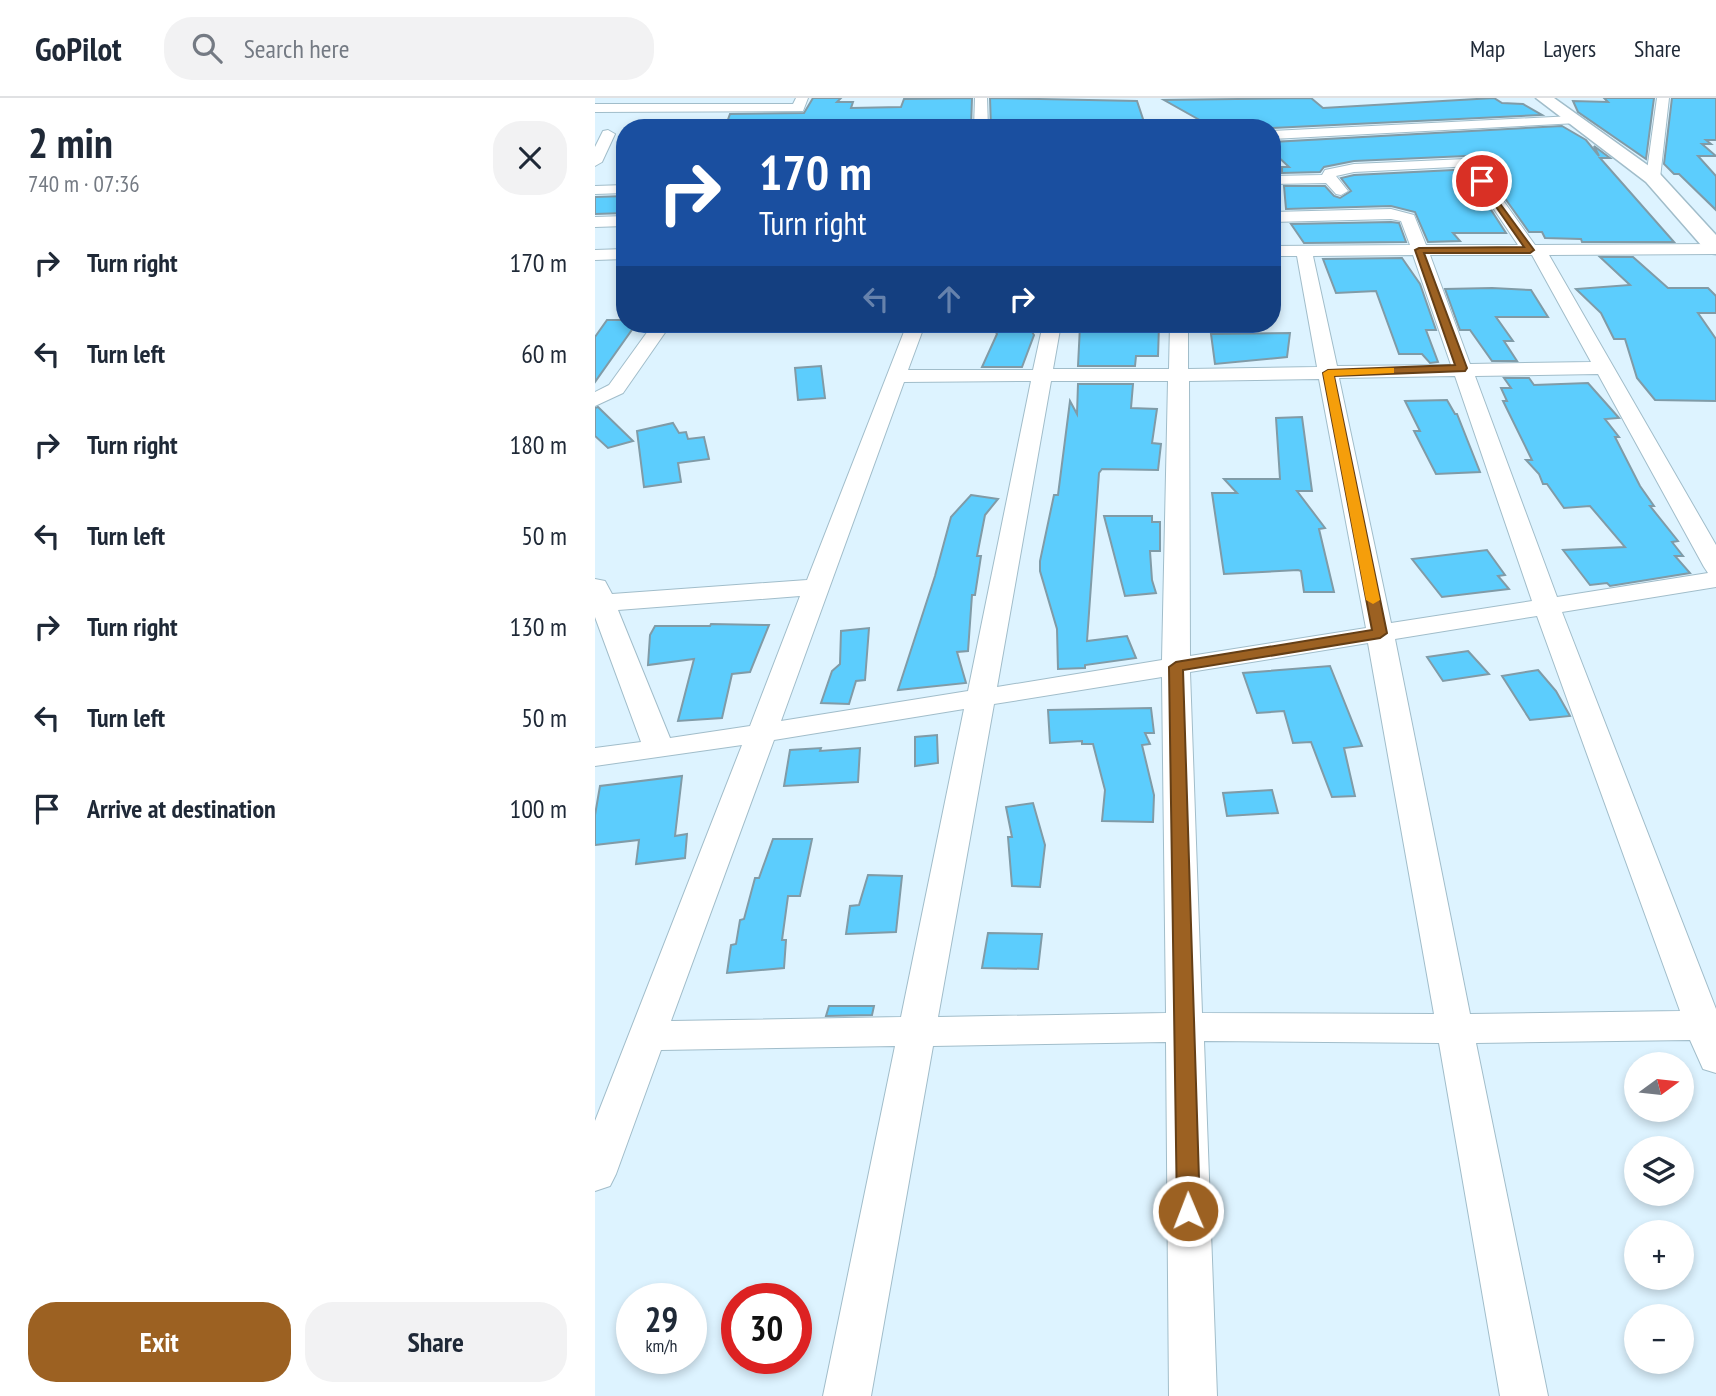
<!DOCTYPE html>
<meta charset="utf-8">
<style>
body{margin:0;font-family:"PT Sans Narrow",sans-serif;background:#f2f2f3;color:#1f2937;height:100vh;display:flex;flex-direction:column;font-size:26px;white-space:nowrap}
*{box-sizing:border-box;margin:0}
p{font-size:23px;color:#747a83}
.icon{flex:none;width:38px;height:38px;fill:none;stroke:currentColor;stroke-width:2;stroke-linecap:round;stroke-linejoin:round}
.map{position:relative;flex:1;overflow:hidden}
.details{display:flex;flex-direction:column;background:#fff;width:595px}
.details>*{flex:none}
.top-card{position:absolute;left:21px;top:21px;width:665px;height:214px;border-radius:28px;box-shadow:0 4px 10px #0003;background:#1a4fa0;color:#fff;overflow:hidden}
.needle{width:46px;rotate:75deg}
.tools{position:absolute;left:1029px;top:954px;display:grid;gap:14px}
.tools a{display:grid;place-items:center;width:70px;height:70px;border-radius:50%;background:#fff;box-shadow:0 4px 10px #0003;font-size:35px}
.speed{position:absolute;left:21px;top:1185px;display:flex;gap:14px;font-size:35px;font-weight:700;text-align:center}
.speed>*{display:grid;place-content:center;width:91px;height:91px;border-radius:50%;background:#fff;box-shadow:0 4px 10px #0003;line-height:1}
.speed small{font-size:18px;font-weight:400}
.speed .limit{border:10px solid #d22;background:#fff;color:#111}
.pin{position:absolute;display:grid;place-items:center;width:60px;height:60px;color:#fff;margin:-30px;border:4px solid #fff;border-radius:50%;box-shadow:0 2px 7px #0007}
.me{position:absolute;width:77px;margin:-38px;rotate:359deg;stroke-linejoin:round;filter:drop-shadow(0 0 5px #0008)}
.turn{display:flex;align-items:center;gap:24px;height:147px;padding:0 28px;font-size:32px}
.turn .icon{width:91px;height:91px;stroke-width:2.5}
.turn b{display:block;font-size:49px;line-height:60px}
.lanes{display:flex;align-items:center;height:66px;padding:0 28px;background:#0003;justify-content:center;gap:35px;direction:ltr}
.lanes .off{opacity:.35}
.round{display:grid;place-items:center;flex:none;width:74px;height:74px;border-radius:28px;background:#f2f2f3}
.headline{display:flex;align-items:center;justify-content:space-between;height:119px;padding:0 28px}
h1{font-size:42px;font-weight:700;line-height:52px}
.primary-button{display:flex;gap:14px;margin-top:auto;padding:14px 28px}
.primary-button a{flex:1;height:80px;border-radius:28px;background:#9c6122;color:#fff;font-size:28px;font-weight:700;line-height:80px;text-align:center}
.primary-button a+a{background:#f2f2f3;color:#1f2937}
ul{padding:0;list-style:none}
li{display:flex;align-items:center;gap:21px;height:91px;padding:0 28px}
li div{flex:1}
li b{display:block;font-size:26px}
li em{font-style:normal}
header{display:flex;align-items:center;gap:42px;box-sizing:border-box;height:98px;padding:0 35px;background:#fff;border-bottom:2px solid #e0e1e3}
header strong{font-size:33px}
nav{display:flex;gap:38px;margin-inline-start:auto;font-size:24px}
.search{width:490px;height:63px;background:#f2f2f3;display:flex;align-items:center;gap:18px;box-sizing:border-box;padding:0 24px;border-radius:28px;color:#747a83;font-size:26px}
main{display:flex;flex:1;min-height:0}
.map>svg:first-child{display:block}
.building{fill:#5ccdfd;stroke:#809ba7;stroke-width:2}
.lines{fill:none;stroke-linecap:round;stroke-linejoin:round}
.minor-casing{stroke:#a1bdca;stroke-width:2}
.secondary-casing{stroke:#a1bdca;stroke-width:3}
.minor{fill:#fff;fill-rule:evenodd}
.secondary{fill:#fff;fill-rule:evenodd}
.route{fill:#9c6122;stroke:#653f16;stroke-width:2}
.slow{fill:#f59e0b}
</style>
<header>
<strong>GoPilot</strong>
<div class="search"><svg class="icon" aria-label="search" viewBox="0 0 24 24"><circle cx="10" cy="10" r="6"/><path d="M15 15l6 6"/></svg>Search here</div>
<nav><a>Map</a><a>Layers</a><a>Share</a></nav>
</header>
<main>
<section class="details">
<div class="headline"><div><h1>2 min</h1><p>740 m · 07:36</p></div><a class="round"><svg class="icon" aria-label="close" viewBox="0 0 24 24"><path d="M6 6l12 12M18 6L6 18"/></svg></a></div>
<ul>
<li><svg class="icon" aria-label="right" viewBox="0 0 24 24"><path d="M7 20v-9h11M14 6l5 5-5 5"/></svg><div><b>Turn right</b></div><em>170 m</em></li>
<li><svg class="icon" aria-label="left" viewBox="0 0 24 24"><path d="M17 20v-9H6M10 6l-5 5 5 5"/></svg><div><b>Turn left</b></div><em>60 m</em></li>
<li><svg class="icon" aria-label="right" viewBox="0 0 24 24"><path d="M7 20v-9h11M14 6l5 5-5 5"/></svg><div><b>Turn right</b></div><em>180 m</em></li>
<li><svg class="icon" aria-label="left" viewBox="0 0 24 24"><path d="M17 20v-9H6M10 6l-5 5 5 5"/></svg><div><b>Turn left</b></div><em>50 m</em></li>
<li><svg class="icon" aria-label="right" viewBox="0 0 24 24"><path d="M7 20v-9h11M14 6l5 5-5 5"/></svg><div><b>Turn right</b></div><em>130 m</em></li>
<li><svg class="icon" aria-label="left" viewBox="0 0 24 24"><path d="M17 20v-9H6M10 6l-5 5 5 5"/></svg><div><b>Turn left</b></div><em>50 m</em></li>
<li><svg class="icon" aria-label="arrive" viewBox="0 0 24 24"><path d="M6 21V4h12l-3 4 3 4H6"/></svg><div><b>Arrive at destination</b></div><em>100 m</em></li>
</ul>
<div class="primary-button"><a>Exit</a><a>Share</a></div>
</section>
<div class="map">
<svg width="1121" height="1298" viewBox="0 0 1121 1298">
<rect width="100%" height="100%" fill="#ddf3ff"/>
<g class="building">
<polygon points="218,0 246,0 242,4 258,4 256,10 306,9 309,1 377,0 376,30 130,30 135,16 209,15"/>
<polygon points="395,0 542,3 551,30 396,30"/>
<polygon points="716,0 728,10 899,0 907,5 928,6 947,17 677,30 619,30 569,2"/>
<polygon points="1009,0 1059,0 1051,61 983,14 978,3 1013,4"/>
<polygon points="1077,0 1121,0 1121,42 1111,42 1116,46 1107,46 1121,58 1103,58 1121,78 1121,112 1084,76 1079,76 1069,66"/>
<polygon points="967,28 991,42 1004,58 999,48 1015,60 1005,60 1079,144 987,144 986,141 950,140 947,134 934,134 894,78 888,76 879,81 878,84 911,135 858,135 865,143 833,144 820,114 796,108 691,111 689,88 730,88 739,98 745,100 756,93 746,80 759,77 898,70 900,59 893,57 759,63 729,69 725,74 687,75 687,69 694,69 677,53 677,44"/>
<polygon points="30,98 30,115 0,116 0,99"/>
<polygon points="796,124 804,125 811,144 709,145 696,126"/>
<polygon points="1005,159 1038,159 1073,190 1113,190 1121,198 1121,215 1103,215 1121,241 1121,303 1060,302 1042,280 1030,241 1019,241 1006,215 981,191 1035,187"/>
<polygon points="807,160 825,186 841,232 831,232 843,264 835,265 827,256 804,256 781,193 741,195 728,161"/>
<polygon points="897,190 936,192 953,219 901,219 918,243 909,243 922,263 897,263 875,232 865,232 850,191"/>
<polygon points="12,222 30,222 30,226 41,226 0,284 0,239"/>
<polygon points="432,226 439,237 427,269 387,269 402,236 398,229"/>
<polygon points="564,227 563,258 541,258 540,268 483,268 485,228"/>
<polygon points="695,235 692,259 620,266 616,236"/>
<polygon points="226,268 230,300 203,302 200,270"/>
<polygon points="909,280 934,280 939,287 993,285 1024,320 1010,321 1024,339 1020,339 1045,388 1059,408 1055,408 1083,443 1077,444 1088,458 1080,458 1095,475 1015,488 1012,485 995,487 968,452 1030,449 995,408 969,410 952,386 948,386 944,376 931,362 937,362 908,303 912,303 906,290 916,290"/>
<polygon points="483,286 538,286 536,310 562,311 557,345 566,346 563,372 507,371 504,375 492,543 532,538 541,560 490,567 490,570 463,571 462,531 445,473 445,463 459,397 463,397 475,303 482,316"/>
<polygon points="852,302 860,316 862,316 885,374 841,376 819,333 825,333 810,303"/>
<polygon points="3,309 38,343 13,350 0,338 0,310"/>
<polygon points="707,319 717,393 702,393 730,430 724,431 739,494 709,494 706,473 703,472 629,476 617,395 642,395 629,381 685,381 681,320"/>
<polygon points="78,325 84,335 91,334 93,341 109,339 114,361 83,365 86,384 49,389 42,333"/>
<polygon points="376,397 403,401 390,417 382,458 386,458 380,497 377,497 373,553 362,554 371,585 303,592 340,478 356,419"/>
<polygon points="509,418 557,418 557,424 565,424 565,453 555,453 557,482 561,495 530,498"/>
<polygon points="892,452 910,477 903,478 914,491 847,499 817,461"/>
<polygon points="116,526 174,527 155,574 137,576 127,620 83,623 99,561 53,567 55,537 60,528 115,528"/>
<polygon points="274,530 270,582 261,583 254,606 226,605 237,573 245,566 246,533"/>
<polygon points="873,553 894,576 848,583 832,559"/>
<polygon points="735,568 767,648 749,650 760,698 737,699 716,644 698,645 689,613 662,615 648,575"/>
<polygon points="943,572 961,593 975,618 935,622 907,578"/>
<polygon points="556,610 559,635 550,635 555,646 547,647 559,697 558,724 507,723 510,692 498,646 487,646 487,643 455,645 453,612"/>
<polygon points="342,637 343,665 320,668 320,639"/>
<polygon points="226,650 225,653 265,650 263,684 189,688 195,652"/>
<polygon points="87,678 80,738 92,736 90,760 41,766 44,742 0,747 0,717 5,688"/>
<polygon points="677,692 683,715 632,718 628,695"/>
<polygon points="438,705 450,747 445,789 417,788 413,739 417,739 411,709"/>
<polygon points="178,741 217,741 205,798 193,798 187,842 191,842 189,870 132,875 136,847 141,846 145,822 149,821 160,780 164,780"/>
<polygon points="273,777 307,778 301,834 251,836 255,808 264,807"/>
<polygon points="393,835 447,836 443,871 387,870"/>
<polygon points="234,908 279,908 277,917 231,918"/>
</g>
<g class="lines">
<defs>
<g id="minor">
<polygon points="201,0 213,0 208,13 0,14 0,6 198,6"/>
<polygon points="380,0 392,0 393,30 379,30"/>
<polygon points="1062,0 1074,0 1065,80 1058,84 1051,80"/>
<polygon points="978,18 985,22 983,25 677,41 677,33"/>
<polygon points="13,32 20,36 7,64 0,68 0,49 8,33"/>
<polygon points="893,60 898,61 898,67 759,74 741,78 753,93 746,97 741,96 731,85 677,86 677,78 727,77 730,72 759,66"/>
<path d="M887 79 892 80 940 147 1121 146V156L954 157 1121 447V489L967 514 1121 911V975L1108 971 1095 942 881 945 953 1298H905L844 945 609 943 622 1298H574L571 944 338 948 276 1298H228L300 948 66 952 21 1076 15 1088 0 1093V1023L147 647 0 668V650L46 644 0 519V481L10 483 17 496 212 482 312 226H330L313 272H438L448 226H466L458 271H574L575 226H593V271L722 269 702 158H677V148L815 147 806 123 796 121 677 124V114L796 111 819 117 831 147H923L880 83ZM818 157 856 267 742 268 718 158ZM835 157H937L996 264 875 266ZM1003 276 1109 469 1113 475 962 499 880 278ZM860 278 937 503 796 525 744 280ZM724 281 771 530 595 558 594 283ZM436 283 373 593 186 623 309 284ZM456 283H573L567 562 402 589ZM205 498 155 628 75 640 23 512ZM942 518 1085 913 875 916 800 541ZM773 545 839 916 607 915 595 574ZM567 579 571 915 343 919 399 606ZM369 611 306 919 76 923 179 642Z"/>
<polygon points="30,87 30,95 0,96 0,88"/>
<polygon points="30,118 30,128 0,129 0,119"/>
<polygon points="30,151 30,161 0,162 0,152"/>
<polygon points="58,226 76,226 28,295 0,308 0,294 14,287"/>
</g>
<polygon id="secondary" points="941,0 959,0 1065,76 1121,137 1121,156 1113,155 1051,84"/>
</defs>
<use href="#minor" class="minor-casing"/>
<use href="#secondary" class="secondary-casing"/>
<use href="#minor" class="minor"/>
<use href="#secondary" class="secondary"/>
</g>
<polygon class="route" points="887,81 939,152 935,155 829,155 872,270 870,273 739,278 792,535 785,540 588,572 605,1113 601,1120 593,1123 585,1120 582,1113 574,569 581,564 777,532 728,275 733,272 860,267 820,152 824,150 929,149 883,83"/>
<polygon class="slow" points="795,270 799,270 799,275 739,278 785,502 778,506 771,502 728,275 733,272"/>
</svg>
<div class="tools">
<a><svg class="needle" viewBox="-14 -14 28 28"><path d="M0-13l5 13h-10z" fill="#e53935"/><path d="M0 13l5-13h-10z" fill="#747a83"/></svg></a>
<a><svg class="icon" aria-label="layers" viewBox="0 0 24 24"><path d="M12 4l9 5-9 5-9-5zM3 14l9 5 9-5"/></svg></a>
<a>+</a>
<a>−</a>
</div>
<div class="speed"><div>29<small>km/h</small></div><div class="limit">30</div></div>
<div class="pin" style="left:887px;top:83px;background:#d93025"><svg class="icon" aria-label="arrive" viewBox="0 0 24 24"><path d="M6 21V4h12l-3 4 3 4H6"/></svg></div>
<svg class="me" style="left:593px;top:1113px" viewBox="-20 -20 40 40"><circle r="17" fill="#9c6122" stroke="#fff" stroke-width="3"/><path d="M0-11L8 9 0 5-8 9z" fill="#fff"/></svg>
<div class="top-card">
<div class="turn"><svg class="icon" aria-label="right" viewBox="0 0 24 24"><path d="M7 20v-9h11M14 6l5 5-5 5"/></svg><div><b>170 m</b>Turn right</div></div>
<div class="lanes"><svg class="icon off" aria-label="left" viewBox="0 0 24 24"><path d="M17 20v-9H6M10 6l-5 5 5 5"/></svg><svg class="icon off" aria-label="ahead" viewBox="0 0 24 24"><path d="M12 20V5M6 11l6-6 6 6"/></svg><svg class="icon" aria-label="right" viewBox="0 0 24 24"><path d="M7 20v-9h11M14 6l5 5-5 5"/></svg></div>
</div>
</div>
</main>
